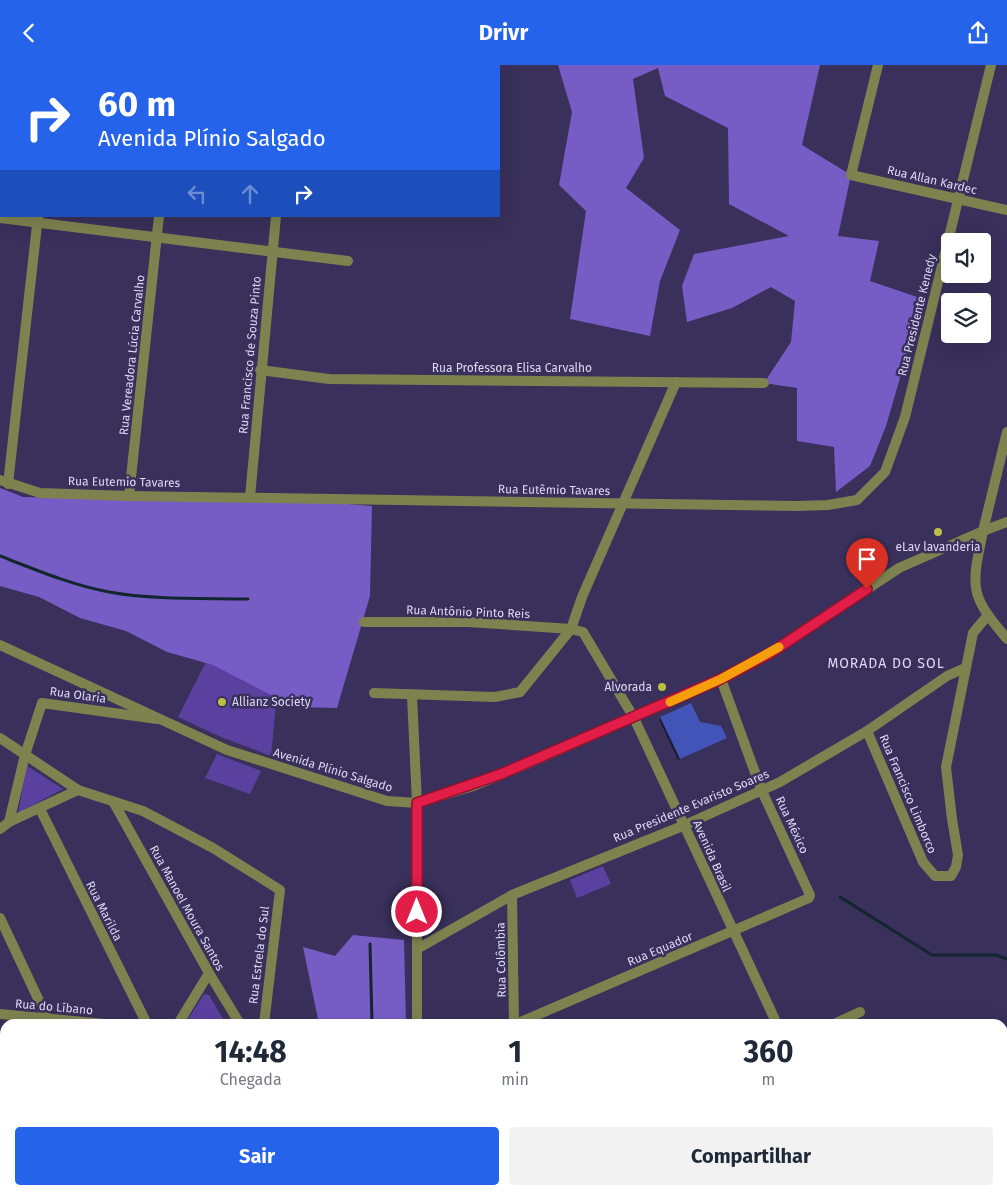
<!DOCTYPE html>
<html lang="pt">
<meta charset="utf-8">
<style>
body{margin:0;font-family:"Fira Sans",sans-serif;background:#f2f2f3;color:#1f2937;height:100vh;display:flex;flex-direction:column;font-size:19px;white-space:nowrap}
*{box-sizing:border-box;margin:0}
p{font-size:16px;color:#747a83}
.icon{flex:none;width:28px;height:28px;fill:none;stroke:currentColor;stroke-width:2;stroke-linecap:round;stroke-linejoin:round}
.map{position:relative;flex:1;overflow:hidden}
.drawer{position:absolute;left:0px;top:954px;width:1008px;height:176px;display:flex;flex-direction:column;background:#fff;border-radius:15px 15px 0 0;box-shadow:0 5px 20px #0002}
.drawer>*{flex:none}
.hud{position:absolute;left:0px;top:0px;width:500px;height:152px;box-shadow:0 5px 20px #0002;background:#2563eb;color:#fff;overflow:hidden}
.fabs{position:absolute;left:941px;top:168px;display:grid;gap:10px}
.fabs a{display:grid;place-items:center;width:50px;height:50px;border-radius:5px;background:#fff;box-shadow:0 5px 20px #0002;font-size:25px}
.pin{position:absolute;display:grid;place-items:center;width:42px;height:42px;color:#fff;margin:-51px -21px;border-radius:50% 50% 50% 0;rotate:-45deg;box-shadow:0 0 5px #0007}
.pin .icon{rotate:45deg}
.me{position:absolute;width:55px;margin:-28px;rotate:0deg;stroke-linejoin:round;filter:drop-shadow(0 0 4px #0008)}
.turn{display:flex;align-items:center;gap:18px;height:105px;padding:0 15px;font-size:22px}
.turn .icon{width:65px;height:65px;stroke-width:2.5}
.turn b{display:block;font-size:35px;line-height:42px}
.lanes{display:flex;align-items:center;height:48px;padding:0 15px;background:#0003;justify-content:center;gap:25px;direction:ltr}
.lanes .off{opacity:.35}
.eta{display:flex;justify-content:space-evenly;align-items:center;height:85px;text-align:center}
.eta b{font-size:30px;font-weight:700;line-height:35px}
.primary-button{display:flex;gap:10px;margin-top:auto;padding:10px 15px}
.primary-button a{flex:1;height:58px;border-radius:5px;background:#2563eb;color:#fff;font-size:20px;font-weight:700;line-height:58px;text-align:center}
.primary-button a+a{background:#f2f2f3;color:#1f2937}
header{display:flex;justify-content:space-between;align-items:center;height:65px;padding:0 15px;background:#2563eb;color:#fff;font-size:22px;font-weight:700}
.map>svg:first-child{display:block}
.green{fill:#5a41a0}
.forest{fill:#765dc5}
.shadow{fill:#0007}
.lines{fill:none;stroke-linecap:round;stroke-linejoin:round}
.stream{stroke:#132630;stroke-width:3}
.building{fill:#4254b7}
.minor{stroke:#7e824f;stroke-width:10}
.tertiary{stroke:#7e824f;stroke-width:10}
.route-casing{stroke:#92132f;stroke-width:12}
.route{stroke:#e11d48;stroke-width:9}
.slow{stroke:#f59e0b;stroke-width:9}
.poi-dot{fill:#bbc045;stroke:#39305b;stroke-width:2}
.labels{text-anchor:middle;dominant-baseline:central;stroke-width:5;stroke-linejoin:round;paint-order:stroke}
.street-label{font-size:12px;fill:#ddd9f5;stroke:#39305b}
.poi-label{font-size:12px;fill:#ddd9f5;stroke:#39305b}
.neighbourhood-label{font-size:14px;letter-spacing:1px;fill:#ddd9f5;stroke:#39305b}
</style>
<header><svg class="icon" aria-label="back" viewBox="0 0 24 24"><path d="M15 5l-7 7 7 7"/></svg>Drivr<svg class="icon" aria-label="share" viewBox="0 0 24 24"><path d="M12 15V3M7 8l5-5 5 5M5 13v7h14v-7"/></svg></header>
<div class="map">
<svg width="1007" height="1129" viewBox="0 0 1007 1129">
<rect width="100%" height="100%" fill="#39305b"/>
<g class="green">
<polygon points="208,593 278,618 271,691 221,672 178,652"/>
<polygon points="217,689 261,706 250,729 205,713"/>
<polygon points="27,701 63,724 18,748"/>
<polygon points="603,801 611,819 577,833 570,815"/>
<polygon points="204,929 209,930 226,959 185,959"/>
</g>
<g class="forest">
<polygon points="558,0 820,0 802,80 851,110 838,171 879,176 870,216 923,234 886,361 870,401 836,427 834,382 797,376 797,323 764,318 791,277 795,236 771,222 732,243 687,257 682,221 694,189 789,171 729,139 728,63 665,31 658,3 633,14 644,93 626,123 680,165 660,216 650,271 570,254 586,146 559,120 572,47"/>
<polygon points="0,423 23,432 335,438 372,441 370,531 337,643 294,642 213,600 167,587 126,566 80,553 39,532 0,521"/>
<polygon points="353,870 404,875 406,959 319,959 303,882 335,891"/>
<polygon points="311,1125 400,1125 400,1129 313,1129"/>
</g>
<polygon class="shadow" points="661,653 723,674 678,695 659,654"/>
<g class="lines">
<g class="stream">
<path d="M0 491C36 505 72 520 109 527 153 535 203 533 248 534"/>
<polyline points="840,832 932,890 996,890 1007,894"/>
<polyline points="370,879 372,959"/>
<polyline points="362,1125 362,1129"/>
</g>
</g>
<polygon class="building" points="691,638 700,657 721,661 727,673 680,694 660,652"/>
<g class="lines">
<g class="minor">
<polyline points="302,0 309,1"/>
<polyline points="878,0 851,110 1007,145"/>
<polyline points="62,1 62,0"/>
<polyline points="175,1 175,0"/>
<polyline points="293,1 293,0"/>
<polyline points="0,153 348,196"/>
<polyline points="260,305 329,314 764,318"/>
<polyline points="0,415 40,428 129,431 798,441 828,440 857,435 885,407 905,352 991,0"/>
<polyline points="8,419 38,151"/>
<polyline points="129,431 159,151"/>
<polyline points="250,432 276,151"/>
<polyline points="983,466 1007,367"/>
<polyline points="983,466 1007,457"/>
<polyline points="364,557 468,557 571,564 583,567 634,653 777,959"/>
<polyline points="374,628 495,632 520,627 571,564 582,532 676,317"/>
<polyline points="412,631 417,738 417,959"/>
<polyline points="867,666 923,797 935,811 951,811 956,802 958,790 952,754 946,702 973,568 988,550"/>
<polyline points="0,673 78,725 143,746 213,783 280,825 264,959"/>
<polyline points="114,738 209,908 240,959"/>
<polyline points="40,744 147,959"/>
<polyline points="9,757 25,690 42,638 157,654"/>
<polyline points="0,764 9,757 78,725"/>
<polyline points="512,830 514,959"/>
<polyline points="0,853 50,959"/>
<polyline points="417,884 512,830 685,760 780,717 867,666 947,611 965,603"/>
<polyline points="0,949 105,959"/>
<polyline points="178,959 209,908"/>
<polyline points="516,959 809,833 810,830 761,724 721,614"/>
<polyline points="834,959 860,947"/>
<polyline points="1002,1018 1007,1016"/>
<polyline points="0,1060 5,1067"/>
<polyline points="0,1097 5,1093"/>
<polyline points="65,1125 70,1129"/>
<polyline points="143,1125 145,1129"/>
<polyline points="243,1125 245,1129"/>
<polyline points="264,1125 264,1129"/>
<polyline points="531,1125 532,1129"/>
<polyline points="853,1125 854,1129"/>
<polyline points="962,1125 963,1129"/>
<polyline points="86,1129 88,1125"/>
<polyline points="416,1129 416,1125"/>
<polyline points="439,1129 448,1125"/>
<polyline points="749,1129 759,1125"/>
</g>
<g class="tertiary">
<path d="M983 466C980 484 972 510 977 528 982 546 996 560 1007 574"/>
<polyline points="0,580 227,685 387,736 417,738 473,721 529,698 721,614 772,587 899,503 983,466"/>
</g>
</g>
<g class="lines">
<defs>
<polyline id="route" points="417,847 417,738 501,709 721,614 772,587 867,524"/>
</defs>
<use href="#route" class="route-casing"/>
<use href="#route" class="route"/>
<polyline class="slow" points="670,637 721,614 779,582"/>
</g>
<g class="poi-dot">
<circle cx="938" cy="467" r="5"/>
<circle cx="662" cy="622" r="5"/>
<circle cx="222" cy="637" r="5"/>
</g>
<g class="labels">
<g class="street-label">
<text transform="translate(932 115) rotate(13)">Rua Allan Kardec</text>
<text transform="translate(917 250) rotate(-76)">Rua Presidente Kenedy</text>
<text transform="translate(132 290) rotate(-84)">Rua Vereadora Lúcia Carvalho</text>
<text transform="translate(250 290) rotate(-85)">Rua Francisco de Souza Pinto</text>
<text x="512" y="303">Rua Professora Elisa Carvalho</text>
<text transform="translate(124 417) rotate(1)">Rua Eutemio Tavares</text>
<text transform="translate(554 425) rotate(1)">Rua Eutêmio Tavares</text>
<text transform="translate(468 547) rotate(2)">Rua Antônio Pinto Reis</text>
<text transform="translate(78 630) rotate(8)">Rua Olaria</text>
<text transform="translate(333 705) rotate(17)">Avenida Plínio Salgado</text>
<text transform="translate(908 729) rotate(67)">Rua Francisco Limborco</text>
<text transform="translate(691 741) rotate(-23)">Rua Presidente Evaristo Soares</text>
<text transform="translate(792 760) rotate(65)">Rua México</text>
<text transform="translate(712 791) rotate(66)">Avenida Brasil</text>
<text transform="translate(187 843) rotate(61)">Rua Manoel Moura Santos</text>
<text transform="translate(104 846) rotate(63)">Rua Marilda</text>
<text transform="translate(660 884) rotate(-23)">Rua Equador</text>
<text transform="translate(259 890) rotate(-83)">Rua Estrela do Sul</text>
<text transform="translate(501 895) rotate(-91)">Rua Colômbia</text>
<text transform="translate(54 942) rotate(5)">Rua do Líbano</text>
</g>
<g class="poi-label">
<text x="938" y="482">eLav lavanderia</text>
<text x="652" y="622" text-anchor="end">Alvorada</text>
<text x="232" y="637" text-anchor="start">Allianz Society</text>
</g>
<g class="neighbourhood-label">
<text x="886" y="598">MORADA DO SOL</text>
</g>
</g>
</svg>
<div class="fabs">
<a><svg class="icon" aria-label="sound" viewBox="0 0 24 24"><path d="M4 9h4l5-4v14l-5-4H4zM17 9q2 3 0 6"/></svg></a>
<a><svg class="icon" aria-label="layers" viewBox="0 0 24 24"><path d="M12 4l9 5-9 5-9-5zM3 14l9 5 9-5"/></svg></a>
</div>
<div class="pin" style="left:867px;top:524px;background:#d93025"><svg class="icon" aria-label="arrive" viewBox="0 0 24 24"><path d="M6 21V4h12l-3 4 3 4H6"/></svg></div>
<svg class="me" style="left:417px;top:847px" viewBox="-20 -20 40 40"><circle r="17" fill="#e11d48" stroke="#fff" stroke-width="3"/><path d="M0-11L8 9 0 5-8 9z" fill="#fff"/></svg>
<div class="hud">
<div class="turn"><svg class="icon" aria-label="right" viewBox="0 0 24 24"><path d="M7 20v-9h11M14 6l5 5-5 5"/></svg><div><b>60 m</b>Avenida Plínio Salgado</div></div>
<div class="lanes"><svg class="icon off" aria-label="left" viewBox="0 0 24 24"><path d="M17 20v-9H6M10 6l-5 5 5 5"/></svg><svg class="icon off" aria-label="ahead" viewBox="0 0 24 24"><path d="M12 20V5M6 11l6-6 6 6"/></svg><svg class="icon" aria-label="right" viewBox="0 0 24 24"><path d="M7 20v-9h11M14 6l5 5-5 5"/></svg></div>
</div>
<section class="drawer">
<div class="eta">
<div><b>14:48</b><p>Chegada</p></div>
<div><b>1</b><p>min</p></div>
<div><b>360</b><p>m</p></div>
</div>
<div class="primary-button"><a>Sair</a><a>Compartilhar</a></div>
</section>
</div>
